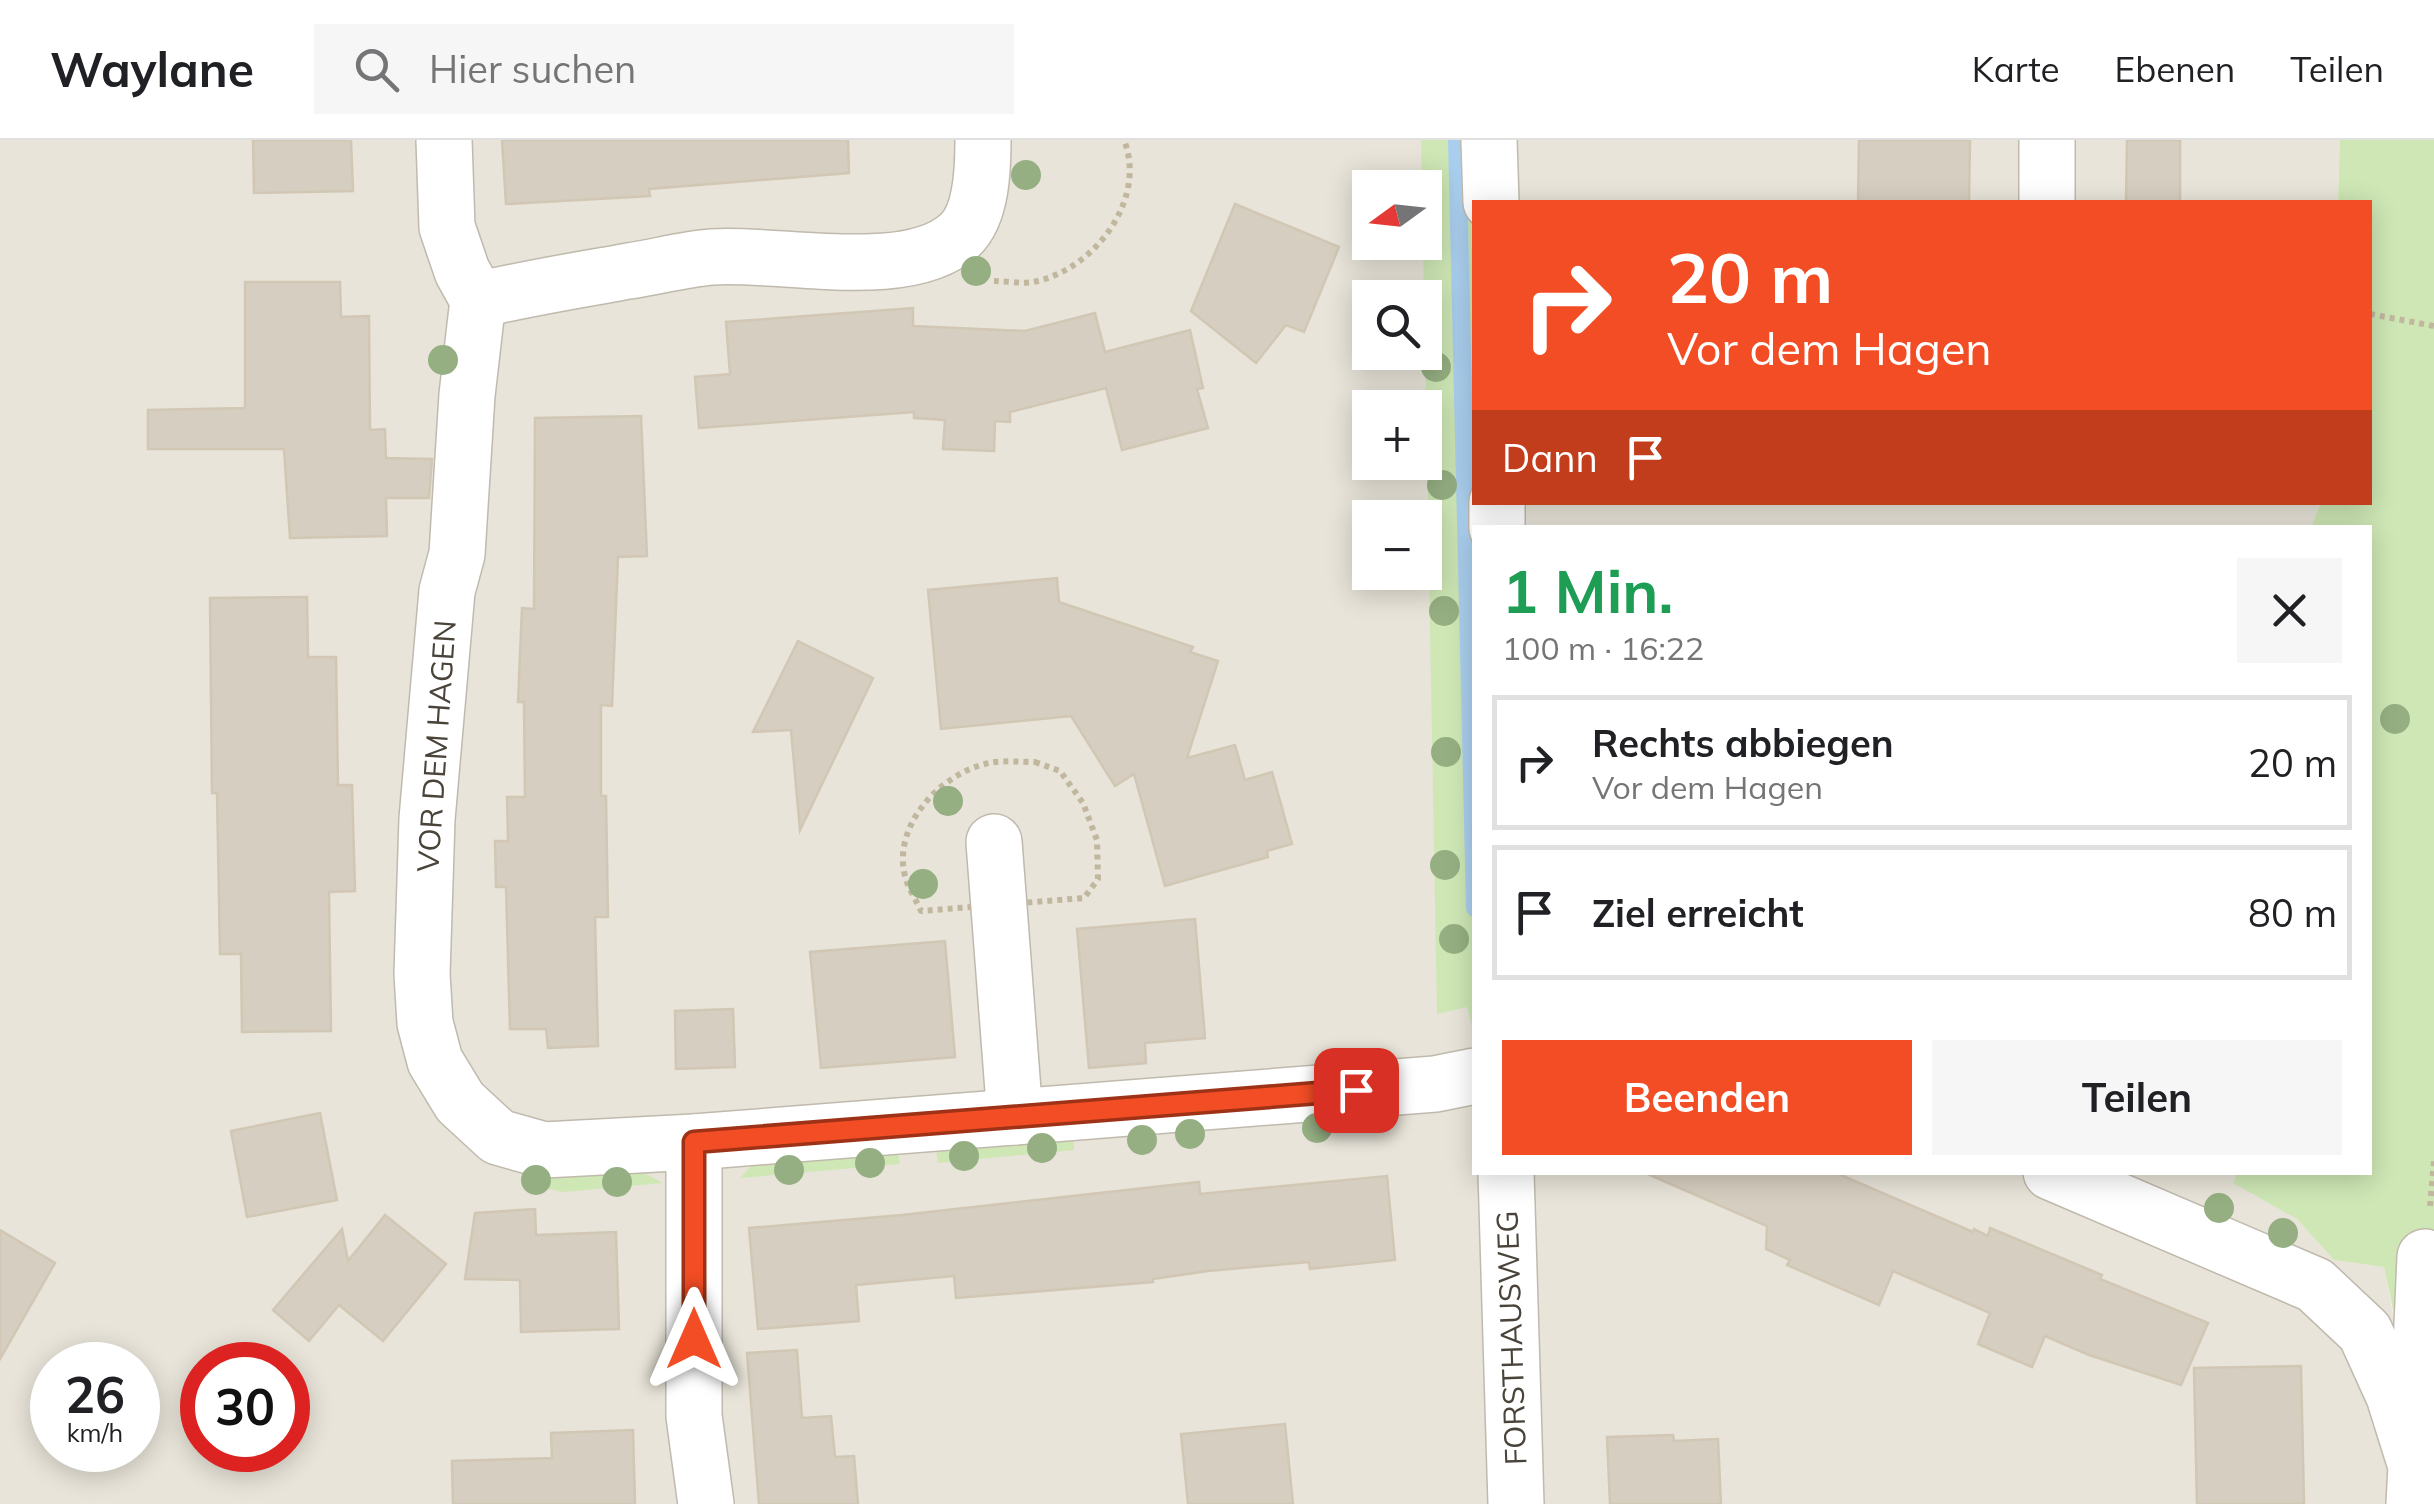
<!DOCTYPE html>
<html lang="de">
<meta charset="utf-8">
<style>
body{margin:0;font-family:Mulish,sans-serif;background:#f6f6f6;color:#202124;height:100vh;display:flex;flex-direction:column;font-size:38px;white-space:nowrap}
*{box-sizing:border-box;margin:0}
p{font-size:32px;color:#757577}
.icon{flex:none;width:55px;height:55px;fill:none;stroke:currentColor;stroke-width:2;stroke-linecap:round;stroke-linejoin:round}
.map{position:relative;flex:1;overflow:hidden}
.sheet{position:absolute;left:1472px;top:385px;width:900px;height:650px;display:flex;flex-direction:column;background:#fff;border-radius:0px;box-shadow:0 5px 25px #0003}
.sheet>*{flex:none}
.hud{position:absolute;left:1472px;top:60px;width:900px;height:305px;border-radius:0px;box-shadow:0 5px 25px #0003;background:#f24d24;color:#fff;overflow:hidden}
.needle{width:65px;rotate:255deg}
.buttons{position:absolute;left:1352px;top:30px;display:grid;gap:20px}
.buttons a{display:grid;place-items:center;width:90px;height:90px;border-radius:0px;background:#fff;box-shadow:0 5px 25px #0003;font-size:50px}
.speed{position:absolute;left:30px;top:1202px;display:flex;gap:20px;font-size:50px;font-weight:700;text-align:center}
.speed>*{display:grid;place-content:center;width:130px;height:130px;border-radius:50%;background:#fff;box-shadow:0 5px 25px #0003;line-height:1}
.speed small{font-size:25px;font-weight:400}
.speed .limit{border:15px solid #d22;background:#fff;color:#111}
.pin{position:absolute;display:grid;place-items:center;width:85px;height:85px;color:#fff;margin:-42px;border-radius:20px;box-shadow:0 5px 15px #0006}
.me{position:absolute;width:110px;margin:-55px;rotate:0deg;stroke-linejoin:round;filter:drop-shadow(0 0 8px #0008)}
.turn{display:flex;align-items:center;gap:35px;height:210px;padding:0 30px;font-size:45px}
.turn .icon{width:130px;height:130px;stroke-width:2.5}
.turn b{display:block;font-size:70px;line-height:85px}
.then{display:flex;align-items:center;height:95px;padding:0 30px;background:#0003;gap:20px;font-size:38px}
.round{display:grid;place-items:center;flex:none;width:105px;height:105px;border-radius:0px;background:#f6f6f6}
.headline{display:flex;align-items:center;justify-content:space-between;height:170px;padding:0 30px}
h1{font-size:60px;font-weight:700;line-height:75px;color:#1e9e55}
.cta{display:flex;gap:20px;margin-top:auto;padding:20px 30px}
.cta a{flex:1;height:115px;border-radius:0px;background:#f24d24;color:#fff;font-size:40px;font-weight:700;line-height:115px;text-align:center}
.cta a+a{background:#f6f6f6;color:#202124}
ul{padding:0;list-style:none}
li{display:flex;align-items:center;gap:30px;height:135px;margin:0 20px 15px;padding:0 10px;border:5px solid #e0e0e0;border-radius:0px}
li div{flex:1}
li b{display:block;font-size:38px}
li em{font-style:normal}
header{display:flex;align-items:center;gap:60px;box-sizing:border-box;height:140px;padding:0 50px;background:#fff;border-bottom:2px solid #e0e0e0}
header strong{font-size:48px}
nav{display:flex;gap:55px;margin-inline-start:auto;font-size:35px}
.search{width:700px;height:90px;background:#f6f6f6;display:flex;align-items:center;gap:25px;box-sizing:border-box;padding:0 35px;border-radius:0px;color:#757577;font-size:38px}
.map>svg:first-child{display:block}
.residential{fill:#e8e4d9;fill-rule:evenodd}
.green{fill:#cee7b5}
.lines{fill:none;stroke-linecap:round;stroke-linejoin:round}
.stream{stroke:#aacfee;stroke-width:18}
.building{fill:#d6cec0;stroke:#d1c7b4;stroke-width:2.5}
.street-casing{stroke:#c0baad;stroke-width:58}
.path{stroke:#c1b79f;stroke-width:6;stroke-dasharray:5 5;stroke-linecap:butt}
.street{stroke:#fff;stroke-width:55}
.tree{fill:#95af82}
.route-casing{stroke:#9d3217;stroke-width:25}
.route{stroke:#f24d24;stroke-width:18}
.labels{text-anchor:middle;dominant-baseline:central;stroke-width:8;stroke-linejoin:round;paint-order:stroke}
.street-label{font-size:30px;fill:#494339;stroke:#fff}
</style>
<header>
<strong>Waylane</strong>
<div class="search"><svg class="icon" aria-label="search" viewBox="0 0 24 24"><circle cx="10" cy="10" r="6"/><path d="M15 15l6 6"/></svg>Hier suchen</div>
<nav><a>Karte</a><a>Ebenen</a><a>Teilen</a></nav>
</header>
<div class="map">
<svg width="2434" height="1364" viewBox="0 0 2434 1364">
<rect width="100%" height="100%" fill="#f5f2eb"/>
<path class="residential" d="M0 0H2340L2338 62H1475V362L2321 363 2311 388H1475V1032L2237 1033 2234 1043 2297 1079 2334 1120 2384 1127 2410 1264 2407 1364H0ZM1370 48H1425V102H1370ZM1370 158H1425V212H1370ZM1370 268H1425V322H1370ZM1370 378H1425V432H1370ZM52 1225H138V1310H52ZM202 1225H288V1310H202Z"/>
<g class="green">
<polygon points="1421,0 1469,0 1475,249 1475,899 1467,867 1437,874 1423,103 1425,48 1422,47"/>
<polygon points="2340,0 2434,0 2434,1364 2384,1127 2334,1120 2297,1079 2233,1043 2237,1033 2370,1032 2370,388 2311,387 2321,363 2370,362 2370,62 2338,62"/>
<polygon points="1073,996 1074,1010 938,1023 936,1008"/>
<polygon points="898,1012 900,1024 740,1038 753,1024"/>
<polygon points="530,1031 557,1038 640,1031 663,1043 563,1052 526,1044"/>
</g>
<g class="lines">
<polyline class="stream" points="1457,0 1475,768"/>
</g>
<g class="building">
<polygon points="253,0 351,0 353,51 254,53"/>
<polygon points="502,0 848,0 849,33 649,49 650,56 506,64"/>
<polygon points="1859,0 1970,0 1969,62 1858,62"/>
<polygon points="2127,0 2180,0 2180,62 2126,62"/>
<polygon points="1235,64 1339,107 1304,192 1286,185 1256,223 1191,171"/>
<polygon points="245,142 340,142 341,177 369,176 370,290 385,289 386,318 432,319 429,358 386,358 387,396 290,398 284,309 148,309 148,270 245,268"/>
<polygon points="913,168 913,186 1025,191 1095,173 1105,212 1190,190 1203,248 1197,249 1208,288 1122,310 1106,248 1010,272 1010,282 995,281 994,311 943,309 945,280 914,278 914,272 699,288 695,237 730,234 726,182"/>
<polygon points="641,276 647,416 618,417 612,566 601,565 601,656 606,656 608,777 595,777 598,906 548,908 546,889 510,889 506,747 496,747 495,701 508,701 507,657 525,657 524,562 518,562 522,468 534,469 535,278"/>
<polygon points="1057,438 1059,462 1193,507 1190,512 1218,521 1187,618 1235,605 1245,640 1272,632 1292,704 1267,711 1268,717 1165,746 1134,634 1115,646 1071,576 941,589 928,450"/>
<polygon points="307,457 308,517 336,517 338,645 352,645 355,751 329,752 331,891 242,892 241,814 220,814 217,653 212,653 210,458"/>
<polygon points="798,501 873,538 800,690 791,590 753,592"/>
<polygon points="1195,779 1205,898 1145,903 1146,923 1089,928 1077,789"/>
<polygon points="945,801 955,917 821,928 810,812"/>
<polygon points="733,869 735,927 676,929 675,871"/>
<polygon points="320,973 337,1060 247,1077 231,991"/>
<polygon points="1643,1032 1834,1032 1973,1092 1974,1089 1988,1096 1990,1088 2102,1135 2100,1139 2208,1183 2181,1245 2089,1215 2045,1196 2032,1227 1978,1204 1990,1173 1893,1131 1879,1165 1787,1125 1790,1120 1766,1109 1767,1086"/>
<polygon points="1387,1036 1395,1120 1310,1129 1309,1122 1208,1131 1153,1139 1153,1142 956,1158 954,1136 856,1145 859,1181 758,1189 749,1088 902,1075 1199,1042 1200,1054"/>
<polygon points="535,1069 536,1095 616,1092 619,1189 521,1192 520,1140 465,1139 475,1073"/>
<polygon points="385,1075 446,1124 383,1201 339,1165 309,1201 273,1170 342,1089 348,1121"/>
<polygon points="0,1090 55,1123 0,1219"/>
<polygon points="797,1210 802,1278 831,1276 835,1317 854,1316 858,1364 759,1364 747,1213"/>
<polygon points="2301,1226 2304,1364 2197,1364 2194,1228"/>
<polygon points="1285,1284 1293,1364 1188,1364 1181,1294"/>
<polygon points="633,1290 635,1364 453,1364 452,1321 552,1318 551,1293"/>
<polygon points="1673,1295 1674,1301 1718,1299 1721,1364 1610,1364 1607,1297"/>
</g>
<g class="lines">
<defs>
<g id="street">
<polyline points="444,0 447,87 462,131 478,160 467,255 457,414 447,451 427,679 422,834 425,883 435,921 460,962 498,997 544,1010 694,1002 1435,944 1475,936"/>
<polyline points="1489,0 1491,62"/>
<polyline points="2047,0 2047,62"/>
<path d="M478 160C528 148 578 140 629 131 656 127 685 119 712 117 780 112 908 143 960 95 982 74 983 28 983 0"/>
<polyline points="1497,362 1497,388"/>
<polyline points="994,702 1015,977"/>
<polyline points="694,1002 694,1276 706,1364"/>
<polyline points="1506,1032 1516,1364"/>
<polyline points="2051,1032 2315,1145 2365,1192 2394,1256 2416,1326 2414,1364"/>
<polyline points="2417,1298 2425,1117"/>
</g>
</defs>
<use href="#street" class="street-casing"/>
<g class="path">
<path d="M994 141C1006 141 1021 144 1033 142 1093 131 1148 60 1124 0"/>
<polyline points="2370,174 2434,186"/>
<path d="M1035 622 1060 631 1083 663 1097 700 1098 739 1084 758 921 771C916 760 908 748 905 736 892 685 941 633 989 623 1003 620 1021 622 1035 622Z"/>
<polyline points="2430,1066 2434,1021"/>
</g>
<use href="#street" class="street"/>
</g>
<g class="tree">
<circle cx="1026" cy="35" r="15"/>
<circle cx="976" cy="131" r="15"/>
<circle cx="443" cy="220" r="15"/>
<circle cx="1436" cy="227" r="15"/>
<circle cx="1442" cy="345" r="15"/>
<circle cx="1444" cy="471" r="15"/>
<circle cx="2395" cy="579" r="15"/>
<circle cx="1446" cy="612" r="15"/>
<circle cx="948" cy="661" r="15"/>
<circle cx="1445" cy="725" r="15"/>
<circle cx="923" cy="744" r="15"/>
<circle cx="1454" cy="799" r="15"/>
<circle cx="1317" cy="988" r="15"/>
<circle cx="1190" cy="994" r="15"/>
<circle cx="1142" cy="1000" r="15"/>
<circle cx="1042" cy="1008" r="15"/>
<circle cx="964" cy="1016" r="15"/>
<circle cx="870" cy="1023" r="15"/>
<circle cx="789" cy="1030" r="15"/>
<circle cx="536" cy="1040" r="15"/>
<circle cx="617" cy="1042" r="15"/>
<circle cx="2219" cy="1068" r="15"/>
<circle cx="2283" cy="1093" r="15"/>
</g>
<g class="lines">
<defs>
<polyline id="route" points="694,1199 694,1002 1356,950"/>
</defs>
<use href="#route" class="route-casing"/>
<use href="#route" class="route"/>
</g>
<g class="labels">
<g class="street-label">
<text transform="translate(436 606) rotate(-86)">VOR DEM HAGEN</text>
<text transform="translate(1511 1198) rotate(-92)">FORSTHAUSWEG</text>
</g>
</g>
</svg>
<div class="buttons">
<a><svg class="needle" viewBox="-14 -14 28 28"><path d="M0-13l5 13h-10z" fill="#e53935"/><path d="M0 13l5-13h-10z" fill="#757577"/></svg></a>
<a><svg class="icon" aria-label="search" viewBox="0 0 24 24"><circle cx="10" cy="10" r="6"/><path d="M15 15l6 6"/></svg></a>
<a>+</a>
<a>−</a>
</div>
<div class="speed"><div>26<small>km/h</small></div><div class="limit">30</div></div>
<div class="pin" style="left:1356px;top:950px;background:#d93025"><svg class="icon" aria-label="arrive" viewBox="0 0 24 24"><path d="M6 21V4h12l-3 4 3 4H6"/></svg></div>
<svg class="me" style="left:694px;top:1199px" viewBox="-20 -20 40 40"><path d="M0-17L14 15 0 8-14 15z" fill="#f24d24" stroke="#fff" stroke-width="4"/></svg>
<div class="hud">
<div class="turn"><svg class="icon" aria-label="right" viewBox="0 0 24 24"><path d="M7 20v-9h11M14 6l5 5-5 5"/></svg><div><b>20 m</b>Vor dem Hagen</div></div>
<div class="then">Dann<svg class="icon" aria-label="arrive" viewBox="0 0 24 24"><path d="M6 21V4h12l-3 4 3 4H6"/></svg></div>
</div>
<section class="sheet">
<div class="headline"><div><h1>1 Min.</h1><p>100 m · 16:22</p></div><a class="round"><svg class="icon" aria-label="close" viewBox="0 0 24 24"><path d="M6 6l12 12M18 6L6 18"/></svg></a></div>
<ul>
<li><svg class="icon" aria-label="right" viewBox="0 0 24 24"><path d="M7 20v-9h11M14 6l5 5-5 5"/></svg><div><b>Rechts abbiegen</b><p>Vor dem Hagen</p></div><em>20 m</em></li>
<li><svg class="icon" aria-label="arrive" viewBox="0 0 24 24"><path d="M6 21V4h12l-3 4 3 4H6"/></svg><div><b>Ziel erreicht</b></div><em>80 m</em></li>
</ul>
<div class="cta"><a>Beenden</a><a>Teilen</a></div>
</section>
</div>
